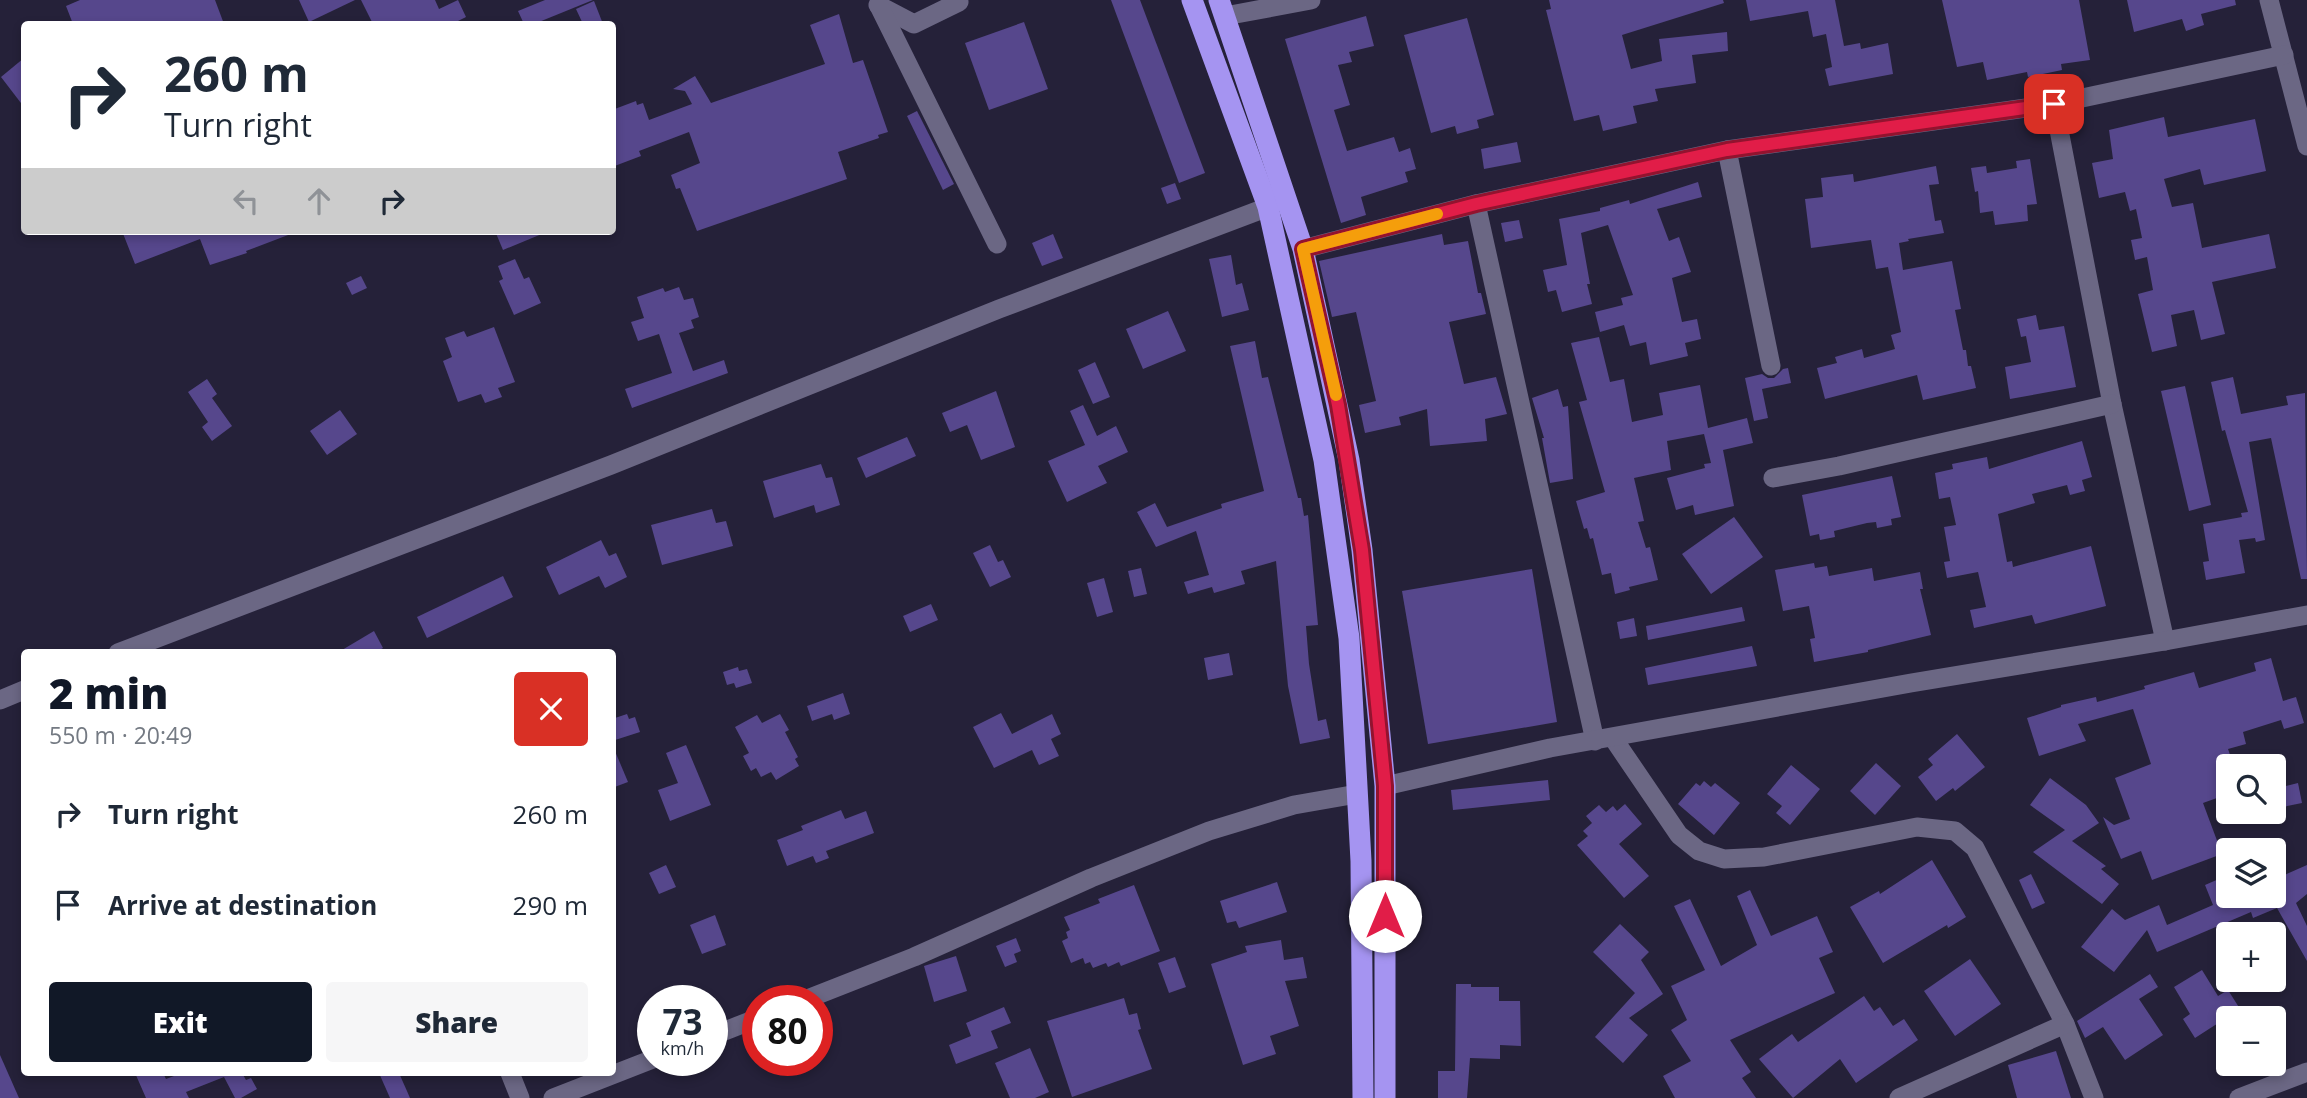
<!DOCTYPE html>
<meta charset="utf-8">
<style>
body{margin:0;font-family:"Open Sans",sans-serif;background:#f6f6f7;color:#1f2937;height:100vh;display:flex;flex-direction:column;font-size:26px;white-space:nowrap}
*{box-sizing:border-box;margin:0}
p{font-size:23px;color:#747a83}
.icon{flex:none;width:38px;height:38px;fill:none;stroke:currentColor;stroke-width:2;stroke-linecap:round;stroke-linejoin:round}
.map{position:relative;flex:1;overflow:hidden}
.panel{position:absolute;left:21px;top:649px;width:595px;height:427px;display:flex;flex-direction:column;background:#fff;border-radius:7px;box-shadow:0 4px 10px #0003}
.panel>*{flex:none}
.banner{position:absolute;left:21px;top:21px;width:595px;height:214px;border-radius:7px;box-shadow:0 4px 10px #0003;background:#fff;color:#1f2937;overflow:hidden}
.tools{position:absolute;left:2216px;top:754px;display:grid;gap:14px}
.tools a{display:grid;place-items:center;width:70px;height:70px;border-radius:7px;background:#fff;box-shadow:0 4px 10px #0003;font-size:35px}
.speed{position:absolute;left:637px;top:985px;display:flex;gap:14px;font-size:35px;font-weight:700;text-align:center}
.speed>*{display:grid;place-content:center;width:91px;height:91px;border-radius:50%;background:#fff;box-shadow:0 4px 10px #0003;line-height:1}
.speed small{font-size:18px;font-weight:400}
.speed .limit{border:10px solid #d22;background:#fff;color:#111}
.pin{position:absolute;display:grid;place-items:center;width:60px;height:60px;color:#fff;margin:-30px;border-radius:14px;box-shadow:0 4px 10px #0006}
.me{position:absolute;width:77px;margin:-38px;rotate:0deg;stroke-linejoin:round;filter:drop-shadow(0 0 5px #0008)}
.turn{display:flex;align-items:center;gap:24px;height:147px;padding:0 28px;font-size:32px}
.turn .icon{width:91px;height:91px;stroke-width:2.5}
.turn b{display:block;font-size:49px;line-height:60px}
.lanes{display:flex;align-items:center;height:66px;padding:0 28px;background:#0003;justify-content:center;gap:35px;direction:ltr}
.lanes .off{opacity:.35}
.round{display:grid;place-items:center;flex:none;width:74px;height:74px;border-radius:7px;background:#f6f6f7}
.head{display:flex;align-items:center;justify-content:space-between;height:119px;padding:0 28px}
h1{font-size:42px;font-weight:800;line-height:52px;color:#111827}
.action{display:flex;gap:14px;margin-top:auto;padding:14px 28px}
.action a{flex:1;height:80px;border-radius:7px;background:#111827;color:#fff;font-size:28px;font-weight:800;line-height:80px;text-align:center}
.action a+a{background:#f6f6f7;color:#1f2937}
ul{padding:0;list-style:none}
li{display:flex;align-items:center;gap:21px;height:91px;padding:0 28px}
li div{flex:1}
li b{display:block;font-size:26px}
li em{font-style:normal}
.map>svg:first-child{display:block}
.building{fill:#56478c}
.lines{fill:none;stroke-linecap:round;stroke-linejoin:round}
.minor{stroke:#6b6784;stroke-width:19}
.highway{stroke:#a594f1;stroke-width:21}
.route-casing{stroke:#92132f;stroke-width:18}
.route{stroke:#e11d48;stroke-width:12}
.slow{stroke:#f59e0b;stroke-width:12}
</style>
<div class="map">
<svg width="2307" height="1098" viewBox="0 0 2307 1098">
<rect width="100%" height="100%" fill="#252139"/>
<g class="building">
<polygon points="80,0 215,0 224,24 73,24 66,6"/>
<polygon points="299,0 355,0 309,22"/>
<polygon points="361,0 435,0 439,9 458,0 466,17 452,24 373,24"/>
<polygon points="545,0 593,0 534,24 524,24 518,11"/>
<polygon points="1111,0 1140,0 1205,173 1179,183"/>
<polygon points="1549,0 1723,0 1724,3 1622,35 1631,69 1662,61 1659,39 1727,32 1728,51 1692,55 1696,83 1655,89 1658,101 1633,106 1637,123 1603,131 1599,115 1574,121 1546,10 1551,9"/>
<polygon points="1746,0 1835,0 1844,46 1860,43 1861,49 1888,43 1893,74 1829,86 1825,69 1832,67 1826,34 1813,37 1808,11 1750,21"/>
<polygon points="1942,0 2079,0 2090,60 2061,64 2062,70 2028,77 2027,72 1987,80 1983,62 1957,67"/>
<polygon points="2127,0 2235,0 2236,5 2201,14 2204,25 2186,31 2182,19 2134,32"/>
<polygon points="594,1 603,24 583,24 576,9"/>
<polygon points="839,14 853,63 863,60 888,132 878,135 879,138 838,152 847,179 697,231 680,188 676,189 671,175 700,163 689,132 639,151 641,156 612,167 612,110 636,101 637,105 643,103 649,120 692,104 685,91 673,89 695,76 711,103 825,64 810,25"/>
<polygon points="1366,16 1374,46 1349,52 1352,62 1338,65 1350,105 1334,110 1347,151 1394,137 1399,152 1410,148 1416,169 1405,172 1408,182 1361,197 1366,215 1341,223 1285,39"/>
<polygon points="1467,18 1494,115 1477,120 1479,128 1457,134 1455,126 1431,133 1404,35"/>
<polygon points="1024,22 1048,89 989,110 965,43"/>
<polygon points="24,58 24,107 1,77"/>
<polygon points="917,111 954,184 943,190 907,116"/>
<polygon points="2164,117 2168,137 2255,119 2266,171 2204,185 2200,169 2164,179 2172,207 2193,203 2202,248 2269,234 2276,268 2212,282 2225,334 2201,340 2194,310 2171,315 2177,346 2152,352 2138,294 2153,290 2147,257 2135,260 2131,240 2142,238 2136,209 2130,211 2125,192 2099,198 2092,163 2113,159 2109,130"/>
<polygon points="1517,142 1521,162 1484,169 1481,149"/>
<polygon points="2030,159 2037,204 2027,205 2028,221 1995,225 1993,211 1980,213 1978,191 1975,192 1971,168 1986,166 1987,173 2017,168 2016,161"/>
<polygon points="1936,166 1939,184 1929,185 1935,221 1941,220 1944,233 1908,239 1909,241 1899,243 1903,270 1952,261 1961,309 1955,310 1963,350 1966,350 1968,366 1971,366 1976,388 1923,400 1917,375 1825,399 1817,368 1837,363 1835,357 1862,349 1864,358 1895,349 1891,335 1901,332 1888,267 1876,269 1871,240 1811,248 1805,199 1823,197 1821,178 1853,174 1854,182"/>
<polygon points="1698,182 1702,197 1657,209 1669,241 1679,237 1691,272 1672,278 1682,322 1697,319 1701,339 1685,343 1688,356 1650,365 1646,342 1630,346 1624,325 1600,332 1595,312 1623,305 1621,298 1633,295 1608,225 1581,233 1590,284 1587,284 1592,304 1562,312 1556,290 1548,292 1543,270 1567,265 1559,219 1600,211 1600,208 1629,200 1630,204"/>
<polygon points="1175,183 1181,199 1167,204 1161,188"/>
<polygon points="1519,220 1523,238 1505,242 1501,223"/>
<polygon points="122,231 295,231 296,232 246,251 247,253 210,265 200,239 135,264"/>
<polygon points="495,231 549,231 503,250"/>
<polygon points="1053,234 1063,258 1042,266 1032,243"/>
<polygon points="1442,234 1444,245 1468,241 1478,293 1481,293 1486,314 1449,322 1464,384 1496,377 1507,414 1485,419 1487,441 1430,446 1427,409 1399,417 1401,425 1365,433 1359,405 1376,401 1356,312 1332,317 1319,261"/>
<polygon points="1231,255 1236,285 1242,283 1249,310 1222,317 1209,259"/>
<polygon points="515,259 524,279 529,277 541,303 514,315 499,281 503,279 498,266"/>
<polygon points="361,276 367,288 352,295 346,283"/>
<polygon points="679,287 684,300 693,298 699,317 691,320 694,328 679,333 693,371 724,360 728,373 632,408 625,389 672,373 659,334 638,341 631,322 644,318 637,297 663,288 665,292"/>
<polygon points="1168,311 1186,351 1143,369 1126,329"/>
<polygon points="2036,315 2039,330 2064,326 2076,387 2010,399 2005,367 2031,362 2026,336 2021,337 2017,319"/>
<polygon points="494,327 515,382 498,388 502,397 485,403 481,394 458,402 443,361 452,357 445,338 464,331 467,337"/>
<polygon points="1599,337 1610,382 1624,379 1632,422 1663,415 1659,393 1700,385 1708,428 1747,418 1753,443 1723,450 1734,506 1695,515 1693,505 1676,510 1667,478 1705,468 1704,464 1711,463 1704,434 1667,441 1671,470 1634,478 1644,521 1638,522 1646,548 1650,547 1658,580 1629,587 1630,590 1615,594 1611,573 1602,575 1593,538 1590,539 1587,528 1584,529 1576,501 1605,492 1579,402 1587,400 1571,343"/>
<polygon points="1255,341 1262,378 1268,377 1298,498 1301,498 1304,516 1308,515 1318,625 1306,626 1309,664 1318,721 1326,719 1330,738 1300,744 1288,686 1276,561 1241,571 1245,584 1214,593 1212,587 1188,594 1184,582 1209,575 1196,531 1156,547 1137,512 1155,503 1167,527 1222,508 1221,504 1264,491 1230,346"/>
<polygon points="1095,362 1110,397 1093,404 1078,370"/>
<polygon points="1788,368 1791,383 1762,389 1768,418 1754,421 1745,378 1762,374 1768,378 1774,378 1783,369"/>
<polygon points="2233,377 2241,414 2288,405 2286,396 2305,393 2307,579 2301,579 2271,438 2249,442 2265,540 2256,542 2255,538 2239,540 2245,573 2206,580 2203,562 2209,561 2203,524 2242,517 2241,513 2248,512 2225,430 2222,431 2211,382"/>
<polygon points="207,379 217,394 212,398 232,426 212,441 202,427 208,422 188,392"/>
<polygon points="2185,386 2211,505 2189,511 2161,391"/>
<polygon points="1558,389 1563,407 1568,406 1573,479 1550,483 1542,438 1544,438 1532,398"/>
<polygon points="996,391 1015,447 981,460 967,425 950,432 942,413"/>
<polygon points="1083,405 1097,436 1116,426 1128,452 1098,466 1107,483 1067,502 1048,461 1085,445 1070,411"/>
<polygon points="340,410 357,434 327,455 310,431"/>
<polygon points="907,437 916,456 866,478 857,458"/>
<polygon points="2082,441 2092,477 2082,480 2085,491 2070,495 2067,485 2032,494 2035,503 1998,514 2007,562 2012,561 2013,567 2091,546 2106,606 2035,624 2032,615 1974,628 1970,610 1986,607 1978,572 1947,578 1944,562 1950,561 1944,527 1956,525 1950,497 1939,499 1935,473 1953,469 1952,464 1987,457 1989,469"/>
<polygon points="821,464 826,478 832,477 840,505 816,513 814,505 774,518 763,481"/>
<polygon points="1892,476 1901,517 1891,519 1892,525 1877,528 1876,522 1867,523 1834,531 1835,537 1820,540 1819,534 1810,536 1802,495"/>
<polygon points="712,509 716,523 726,521 733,546 662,565 651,525"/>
<polygon points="1734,517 1763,557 1711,594 1682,554"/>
<polygon points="601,540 609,556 616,553 627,577 605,588 599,576 559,595 546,567"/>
<polygon points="990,545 998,562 1003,560 1011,577 990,587 973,553"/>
<polygon points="1814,563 1815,568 1827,566 1829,576 1872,568 1874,581 1920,572 1923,589 1920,589 1931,635 1868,650 1868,652 1814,662 1810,639 1815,638 1809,606 1783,611 1775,570"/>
<polygon points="1141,568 1147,594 1134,597 1128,571"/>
<polygon points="1532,569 1557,722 1428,744 1402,591"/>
<polygon points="503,576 513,597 427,638 417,617"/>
<polygon points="1104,578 1113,612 1097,617 1087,583"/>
<polygon points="931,604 938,620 910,632 903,616"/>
<polygon points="1742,607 1745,621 1648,640 1646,626"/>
<polygon points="1634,618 1637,636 1620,639 1617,622"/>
<polygon points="374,631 383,648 374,653 337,653"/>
<polygon points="1752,646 1757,666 1648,685 1645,668"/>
<polygon points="1229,653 1233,675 1208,680 1204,658"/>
<polygon points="2271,658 2283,701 2296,697 2304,723 2284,729 2281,720 2243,732 2246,744 2228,749 2234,766 2228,766 2228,794 2203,803 2222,854 2152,880 2141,851 2121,859 2103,817 2114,825 2130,819 2115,778 2151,764 2133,709 2078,724 2086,741 2039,756 2027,718 2061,707 2061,705 2096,697 2097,702 2145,689 2144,686 2194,672 2199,688 2256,671 2254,663"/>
<polygon points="738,667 739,671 747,669 752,683 736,688 734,683 727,685 723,672"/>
<polygon points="843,693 850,714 834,720 832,714 812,721 807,706"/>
<polygon points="1001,713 1012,734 1052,714 1061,734 1051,739 1059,756 1039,765 1032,750 994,768 973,727"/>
<polygon points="627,714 629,719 635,717 640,732 612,741 612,719"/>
<polygon points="780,714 789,730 785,732 798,757 795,759 799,766 776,780 771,772 761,777 756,768 751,771 743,756 749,753 735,727 757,715 762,723"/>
<polygon points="1957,734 1985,767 1955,791 1953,788 1936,801 1918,777 1933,765 1928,759"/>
<polygon points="612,744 628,782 612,788"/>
<polygon points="686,745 711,805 670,821 658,790 678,783 666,753"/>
<polygon points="1876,763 1901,786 1875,815 1850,791"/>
<polygon points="1791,765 1820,789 1790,825 1776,813 1782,806 1767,794"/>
<polygon points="2050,778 2086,805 2099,823 2072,841 2106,866 2101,869 2119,884 2102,904 2033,852 2065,830 2030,805"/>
<polygon points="1548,780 1550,800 1453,810 1451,790"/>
<polygon points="1704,781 1711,787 1715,783 1740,803 1714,835 1678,804 1696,783 1700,786"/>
<polygon points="2298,783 2302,803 2273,809 2273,789"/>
<polygon points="1625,804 1642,824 1619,844 1649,876 1624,898 1577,845 1588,836 1583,831 1592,823 1586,816 1599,805 1606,812 1613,806 1617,811"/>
<polygon points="841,810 845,819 866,811 874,833 826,851 829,858 816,863 813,856 787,866 777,840 803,830 801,826"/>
<polygon points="1932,860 1966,917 1948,928 1947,925 1883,963 1850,907 1879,891 1880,894"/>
<polygon points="666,865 676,887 659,894 649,873"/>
<polygon points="2307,865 2307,894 2296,903 2307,926 2307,961 2277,908 2253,918 2251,912 2157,952 2147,930 2114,972 2081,947 2112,909 2125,920 2159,905 2167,925 2213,905 2205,885 2228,875 2228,896 2235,896 2238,902 2252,896 2273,896 2273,880"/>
<polygon points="2031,874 2045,903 2032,909 2019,880"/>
<polygon points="1277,882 1287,912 1239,928 1236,921 1227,923 1220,901"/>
<polygon points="1134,885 1160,951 1121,966 1119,962 1108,967 1106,963 1093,968 1090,962 1085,964 1083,958 1071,963 1062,941 1068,938 1066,932 1070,930 1064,917 1100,903 1098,899"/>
<polygon points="1750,890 1771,936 1817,916 1833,952 1819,958 1835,993 1730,1040 1751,1072 1742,1078 1756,1098 1675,1098 1663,1076 1691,1061 1671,1030 1687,1020 1671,986 1705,970 1674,906 1690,899 1721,966 1757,945 1737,896"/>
<polygon points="715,915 726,945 702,954 690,925"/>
<polygon points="1620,924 1649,952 1641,960 1663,994 1629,1018 1648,1035 1623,1063 1595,1037 1635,993 1593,952"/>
<polygon points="1016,938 1021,951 1014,954 1017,962 1005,967 996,946"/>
<polygon points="1281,940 1284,960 1303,957 1307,978 1285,981 1299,1026 1270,1036 1276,1054 1243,1065 1211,964 1247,952 1245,946"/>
<polygon points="956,956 967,991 934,1002 924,966"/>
<polygon points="1175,957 1186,987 1169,993 1158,963"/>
<polygon points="1970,959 2001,1004 1955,1036 1924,991"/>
<polygon points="2202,970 2218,996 2228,990 2240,1009 2195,1038 2183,1019 2190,1014 2174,987"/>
<polygon points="2150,974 2158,987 2139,999 2163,1035 2125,1060 2103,1027 2085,1038 2077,1021"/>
<polygon points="1456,984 1471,984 1471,987 1499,987 1499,1001 1520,1001 1521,1046 1500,1045 1500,1059 1470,1058 1467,1098 1438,1098 1438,1071 1455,1071"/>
<polygon points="1864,996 1874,1011 1880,1007 1893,1026 1904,1019 1918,1040 1856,1083 1840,1059 1793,1098 1759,1059 1792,1034 1798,1042"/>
<polygon points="1124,998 1129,1015 1137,1013 1141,1029 1138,1030 1152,1069 1072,1097 1047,1021"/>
<polygon points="1004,1007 1011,1023 991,1031 998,1048 956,1064 949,1045 971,1036 966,1023"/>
<polygon points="1030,1048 1049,1092 1035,1098 1010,1098 995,1063"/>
<polygon points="2056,1051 2071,1098 2017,1098 2008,1065"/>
<polygon points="0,1055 19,1098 0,1098"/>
<polygon points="135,1073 163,1073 166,1079 182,1073 242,1073 246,1080 251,1078 257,1089 241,1098 235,1098 224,1077 186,1092 189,1098 146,1098"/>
<polygon points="379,1073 399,1073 410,1098 390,1098"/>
</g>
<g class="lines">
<g class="minor">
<polyline points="2269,0 2307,146"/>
<polyline points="878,5 914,24 959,2"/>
<polyline points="879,6 997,244"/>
<polyline points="1225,16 1311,0"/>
<polyline points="2054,104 2112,404 2165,641"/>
<polyline points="1727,150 1771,366"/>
<polyline points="1476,204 1595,741"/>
<polyline points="1303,249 1476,204 1727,150 2054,104 2284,55"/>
<polyline points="1773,478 1839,466 2112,404"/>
<polyline points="118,653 611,465 999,309 1268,207"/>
<polyline points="0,700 24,690"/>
<polyline points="1613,738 1679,835 1699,851 1724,859 1764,857 1917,827 1955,831 1975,848 1992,881 2065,1024 2094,1098"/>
<polyline points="1385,786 1550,748 1911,683 2165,641 2307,615"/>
<polyline points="802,1001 914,957 1091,878 1209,831 1294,805 1357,794"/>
<polyline points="712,1036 758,1018"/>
<polyline points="510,1073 520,1098"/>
<polyline points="553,1098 653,1059"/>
<polyline points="1899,1098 2065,1024"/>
<polyline points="2239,1098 2307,1072"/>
</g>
<g class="highway">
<polyline points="1192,0 1268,207 1324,460 1349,638 1361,861 1363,1098"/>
<polyline points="1219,0 1303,249 1349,460 1362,550 1385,786 1385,1098"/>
</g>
</g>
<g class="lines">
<defs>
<polyline id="route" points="1385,916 1385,786 1362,550 1338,405 1303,249 1476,204 1727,150 2054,104"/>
</defs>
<use href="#route" class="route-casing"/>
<use href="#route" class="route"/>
<polyline class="slow" points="1336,395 1303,249 1437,214"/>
</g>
</svg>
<div class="tools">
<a><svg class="icon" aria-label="search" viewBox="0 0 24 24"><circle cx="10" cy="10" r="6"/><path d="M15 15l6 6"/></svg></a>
<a><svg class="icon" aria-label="layers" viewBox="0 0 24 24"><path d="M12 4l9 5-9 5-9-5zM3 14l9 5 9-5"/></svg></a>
<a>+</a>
<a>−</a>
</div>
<div class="speed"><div>73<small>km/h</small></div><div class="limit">80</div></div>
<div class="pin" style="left:2054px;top:104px;background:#d93025"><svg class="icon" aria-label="arrive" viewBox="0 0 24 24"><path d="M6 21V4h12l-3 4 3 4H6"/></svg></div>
<svg class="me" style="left:1385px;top:916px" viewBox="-20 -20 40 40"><circle r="19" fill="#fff"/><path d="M0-13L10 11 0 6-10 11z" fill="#e11d48"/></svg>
<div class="banner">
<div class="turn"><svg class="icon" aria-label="right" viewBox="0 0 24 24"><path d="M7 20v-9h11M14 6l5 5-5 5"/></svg><div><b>260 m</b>Turn right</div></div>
<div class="lanes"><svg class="icon off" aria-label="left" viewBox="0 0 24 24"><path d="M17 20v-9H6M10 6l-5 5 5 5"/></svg><svg class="icon off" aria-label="ahead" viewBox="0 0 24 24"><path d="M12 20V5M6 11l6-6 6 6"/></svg><svg class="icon" aria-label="right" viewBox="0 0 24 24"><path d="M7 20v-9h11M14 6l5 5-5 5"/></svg></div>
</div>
<section class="panel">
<div class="head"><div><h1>2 min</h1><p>550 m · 20:49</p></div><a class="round" style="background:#d93025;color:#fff"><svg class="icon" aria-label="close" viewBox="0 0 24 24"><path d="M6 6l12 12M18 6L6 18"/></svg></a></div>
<ul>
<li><svg class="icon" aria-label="right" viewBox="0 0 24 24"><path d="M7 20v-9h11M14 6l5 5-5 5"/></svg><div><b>Turn right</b></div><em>260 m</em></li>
<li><svg class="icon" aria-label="arrive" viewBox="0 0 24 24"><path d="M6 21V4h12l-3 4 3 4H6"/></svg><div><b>Arrive at destination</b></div><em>290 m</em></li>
</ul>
<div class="action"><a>Exit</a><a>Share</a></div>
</section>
</div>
